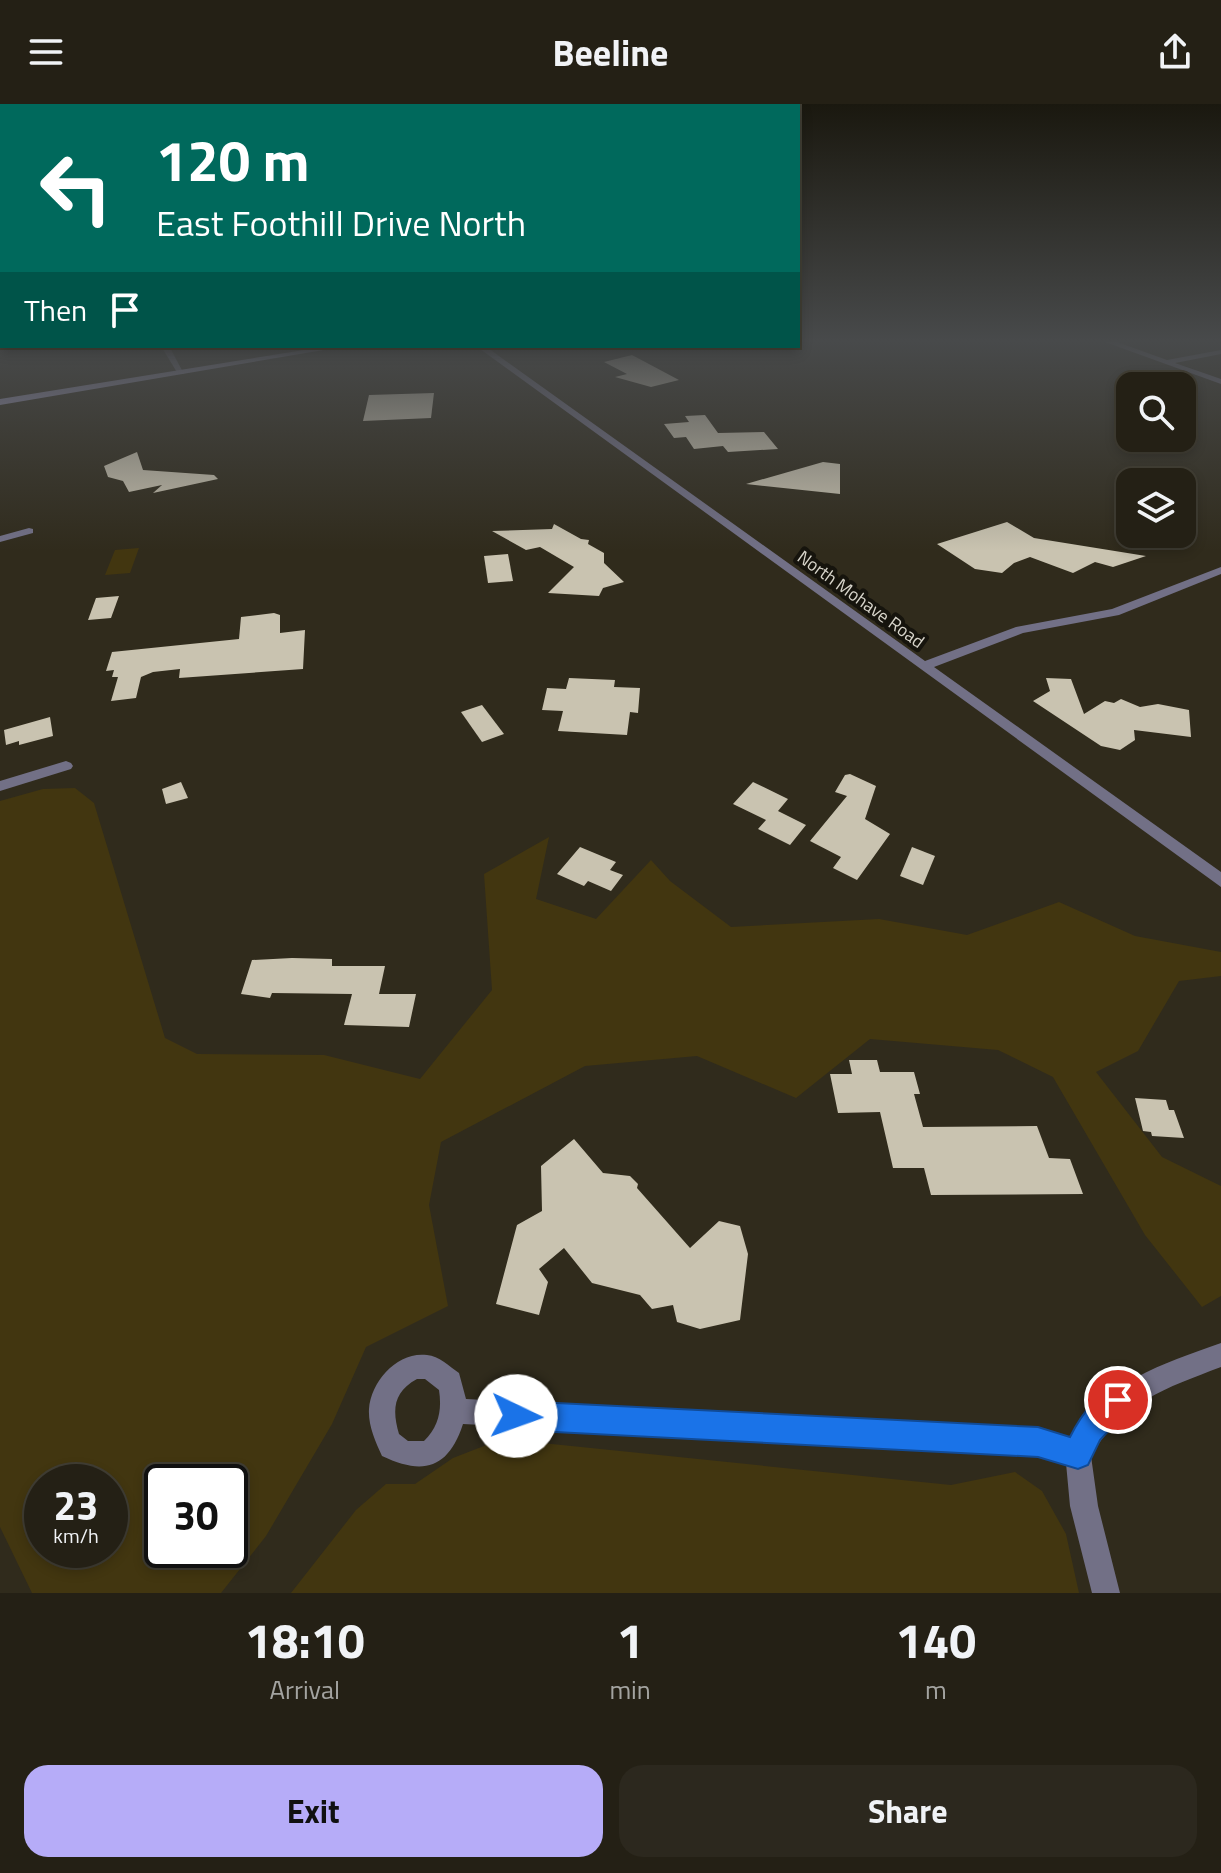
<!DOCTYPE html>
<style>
body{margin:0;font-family:"Titillium Web",sans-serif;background:#2c281e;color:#f1f3f6;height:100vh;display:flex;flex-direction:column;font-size:30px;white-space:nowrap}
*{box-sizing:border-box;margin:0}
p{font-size:26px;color:#a3a3a0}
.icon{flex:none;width:44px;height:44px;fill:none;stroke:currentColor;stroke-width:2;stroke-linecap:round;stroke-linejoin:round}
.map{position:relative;height:1489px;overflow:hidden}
.panel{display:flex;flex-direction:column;background:#242015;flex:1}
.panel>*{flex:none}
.top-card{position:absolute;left:0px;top:0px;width:800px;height:244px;box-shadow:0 4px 12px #0003,0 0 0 2px #413e34;background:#00695c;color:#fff;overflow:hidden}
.tools{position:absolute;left:1116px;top:268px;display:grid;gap:16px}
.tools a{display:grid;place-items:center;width:80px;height:80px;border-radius:16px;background:#242015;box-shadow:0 4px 12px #0003,0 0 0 2px #413e34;font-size:40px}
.speed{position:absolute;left:24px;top:1360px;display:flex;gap:16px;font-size:40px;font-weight:700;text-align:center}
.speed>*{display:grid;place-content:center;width:104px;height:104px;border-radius:50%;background:#242015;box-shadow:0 4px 12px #0003,0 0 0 2px #413e34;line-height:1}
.speed small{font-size:20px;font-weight:400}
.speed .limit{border:4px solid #111;border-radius:12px;background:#fff;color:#111}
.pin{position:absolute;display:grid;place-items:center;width:68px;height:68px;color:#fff;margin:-34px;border:4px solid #fff;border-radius:50%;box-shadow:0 2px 8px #0007}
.me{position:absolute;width:88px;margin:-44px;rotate:93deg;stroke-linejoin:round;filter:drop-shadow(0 0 6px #0008)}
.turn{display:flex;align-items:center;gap:28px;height:168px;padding:0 24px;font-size:36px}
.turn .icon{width:104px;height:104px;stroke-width:2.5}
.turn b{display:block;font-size:56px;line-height:68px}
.then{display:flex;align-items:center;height:76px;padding:0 24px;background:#0003;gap:16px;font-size:30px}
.eta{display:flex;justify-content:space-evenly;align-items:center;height:136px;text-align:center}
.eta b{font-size:48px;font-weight:700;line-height:56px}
.primary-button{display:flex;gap:16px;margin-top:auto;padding:16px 24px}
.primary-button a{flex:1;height:92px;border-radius:24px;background:#b6acf8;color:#111;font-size:32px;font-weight:700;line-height:92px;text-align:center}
.primary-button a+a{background:#2c281e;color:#f1f3f6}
header{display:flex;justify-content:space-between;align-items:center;height:104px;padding:0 24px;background:#242015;font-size:36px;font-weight:700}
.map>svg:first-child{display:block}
.green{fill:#423610;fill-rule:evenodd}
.building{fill:#c9c3b0}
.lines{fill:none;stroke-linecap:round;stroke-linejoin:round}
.street{fill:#727086;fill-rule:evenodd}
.secondary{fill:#9b97b9;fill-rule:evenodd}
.route{fill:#1a73e8;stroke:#114b97;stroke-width:2}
.labels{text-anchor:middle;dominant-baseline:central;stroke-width:8;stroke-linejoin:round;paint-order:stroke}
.far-street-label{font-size:18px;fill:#d7d4ca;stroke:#16140d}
</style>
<header><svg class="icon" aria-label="menu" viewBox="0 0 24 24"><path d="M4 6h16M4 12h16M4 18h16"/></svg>Beeline<svg class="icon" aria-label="share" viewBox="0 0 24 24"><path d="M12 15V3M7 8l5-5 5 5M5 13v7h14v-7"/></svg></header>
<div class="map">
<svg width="1221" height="1489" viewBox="0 0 1221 1489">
<rect width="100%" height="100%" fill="#302b1c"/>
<g class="green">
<polygon points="139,444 130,469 105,471 115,446"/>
<path d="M75 684 94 699 165 934 197 950 324 951 420 975 492 886 484 770 549 733 536 795 596 815 651 756 670 777 731 823 879 815 967 831 1059 798 1135 832 1221 848V872L1179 877 1138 947 1096 968 1162 1053 1221 1082V1192L1202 1203 1145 1131 1053 973 998 946 870 935 796 994 697 952 585 962 441 1038 429 1101 448 1202 366 1243 332 1320 266 1432 221 1489H32L0 1423V697L43 685ZM42 1378H110V1446H42ZM162 1378H230V1446H162Z"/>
<polygon points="502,1335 951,1381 1015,1368 1042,1387 1066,1430 1079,1489 291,1489 356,1406 386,1380 415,1380 453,1354"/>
</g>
<g class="building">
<polygon points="632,251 679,276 651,283 615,273 627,270 604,258"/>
<polygon points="434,289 431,314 363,317 369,291"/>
<polygon points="705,311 718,329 764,328 778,345 728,348 723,342 694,345 686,333 674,334 664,320 689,318 685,312"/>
<polygon points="137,348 143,366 214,371 218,375 153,389 162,381 129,388 123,377 108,373 104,362"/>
<polygon points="823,358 840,360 840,390 746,380"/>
<polygon points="1007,418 1034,434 1146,452 1113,463 1095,458 1073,469 1030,453 1014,459 1002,469 975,465 937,440"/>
<polygon points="554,420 581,435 589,436 588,440 604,449 604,459 624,478 603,484 599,492 548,489 574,463 540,443 526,446 492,427 552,425"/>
<polygon points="508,450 513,477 488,479 484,452"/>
<polygon points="119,492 111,514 88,516 96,494"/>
<polygon points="274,509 280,511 280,529 305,526 303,565 179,574 180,565 153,568 141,573 136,594 111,597 118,573 112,573 114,566 106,567 112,548 239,535 241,513"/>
<polygon points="569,574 615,576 614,583 640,584 638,609 630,608 627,631 558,627 563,607 542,606 547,584 566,585"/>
<polygon points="1046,574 1071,575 1084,610 1105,597 1114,599 1121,595 1140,603 1158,600 1189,606 1191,633 1134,626 1135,636 1120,646 1101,642 1033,597 1050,587"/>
<polygon points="482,601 504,630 482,638 461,608"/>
<polygon points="50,613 53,632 19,641 19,637 6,641 4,626"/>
<polygon points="850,670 876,682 865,715 890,730 857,776 833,764 841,753 810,737 847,692 835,688 845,671"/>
<polygon points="181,678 188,694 166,700 162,685"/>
<polygon points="753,678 788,695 778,707 806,721 790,741 758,725 766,716 733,700"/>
<polygon points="580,743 616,758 610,766 623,771 611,787 588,777 584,782 557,770"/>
<polygon points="912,743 935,752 923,781 900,772"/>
<polygon points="292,854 332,855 332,862 385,862 379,890 416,890 409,923 344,921 352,890 272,889 270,894 241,890 252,856"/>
<polygon points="849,956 877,956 880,968 914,968 920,990 914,990 923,1023 1037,1022 1049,1054 1070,1055 1083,1090 931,1091 924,1064 893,1064 880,1008 838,1009 830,970 852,970"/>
<polygon points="1135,994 1166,996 1169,1006 1174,1006 1184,1034 1152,1032 1151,1028 1143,1027"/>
<polygon points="574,1035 603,1069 630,1072 638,1080 637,1084 690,1144 719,1117 740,1122 748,1150 740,1216 700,1225 677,1218 673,1201 652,1205 640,1191 592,1179 564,1144 539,1165 548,1178 539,1211 496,1200 517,1121 542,1107 541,1062"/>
</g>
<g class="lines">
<g class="street">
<polygon points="1105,238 1117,238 1167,256 1221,246 1221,250 1175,259 1221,275 1221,280"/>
<polygon points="161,242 169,242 184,270 178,270"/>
<polygon points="476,242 485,242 925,557 1016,523 1112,505 1221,463 1221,470 1119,511 1023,529 934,563 1221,768 1221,783"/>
<polygon points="29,424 33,425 33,429 0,438 0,432"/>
<polygon points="66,657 71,659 73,662 71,665 0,687 0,677"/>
<path d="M1221 1239V1263C1166 1284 1122 1298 1091 1352L1098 1402 1120 1489H1092L1070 1402 1066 1359 1038 1351 463 1320C448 1366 422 1371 382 1352 375 1337 368 1321 369 1305 371 1277 398 1247 427 1251 439 1252 449 1262 459 1269L466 1295 1038 1325 1072 1335C1107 1276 1160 1261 1221 1239ZM417 1275H425L439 1286C442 1306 439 1322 424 1337H408L399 1330C392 1306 393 1288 417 1275Z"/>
</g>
<polygon class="secondary" points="329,242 347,242 0,301 0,295"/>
</g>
<linearGradient id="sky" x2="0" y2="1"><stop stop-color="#1a180f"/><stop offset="0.53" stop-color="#484a4b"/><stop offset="1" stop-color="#484a4b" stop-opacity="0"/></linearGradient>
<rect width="1221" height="447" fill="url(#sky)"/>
<path class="route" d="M1118 1282 1128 1286 1132 1296 1128 1306 1100 1336 1088 1361 1078 1365 1038 1353 516 1326 506 1322 502 1312 506 1301 516 1297 1038 1323 1070 1333C1080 1313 1096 1290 1118 1282Z"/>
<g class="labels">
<g class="far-street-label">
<text transform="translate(861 495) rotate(36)">North Mohave Road</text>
</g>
</g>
</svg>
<div class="tools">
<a><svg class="icon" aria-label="search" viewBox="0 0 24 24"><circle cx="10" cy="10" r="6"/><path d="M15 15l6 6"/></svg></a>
<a><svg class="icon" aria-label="layers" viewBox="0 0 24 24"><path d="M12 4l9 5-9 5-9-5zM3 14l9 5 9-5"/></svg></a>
</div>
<div class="speed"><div>23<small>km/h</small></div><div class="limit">30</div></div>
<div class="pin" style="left:1118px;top:1296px;background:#d93025"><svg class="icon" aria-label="arrive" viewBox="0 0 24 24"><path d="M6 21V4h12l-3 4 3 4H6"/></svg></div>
<svg class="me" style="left:516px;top:1312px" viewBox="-20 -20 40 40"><circle r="19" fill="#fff"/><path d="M0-13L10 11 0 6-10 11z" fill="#1a73e8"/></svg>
<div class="top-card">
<div class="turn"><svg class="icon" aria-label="left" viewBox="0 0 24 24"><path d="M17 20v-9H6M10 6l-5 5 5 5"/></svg><div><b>120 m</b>East Foothill Drive North</div></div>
<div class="then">Then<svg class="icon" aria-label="arrive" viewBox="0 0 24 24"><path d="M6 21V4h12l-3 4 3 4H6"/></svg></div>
</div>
</div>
<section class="panel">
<div class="eta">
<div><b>18:10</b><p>Arrival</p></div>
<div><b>1</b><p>min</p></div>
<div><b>140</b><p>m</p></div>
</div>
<div class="primary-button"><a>Exit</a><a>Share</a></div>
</section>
